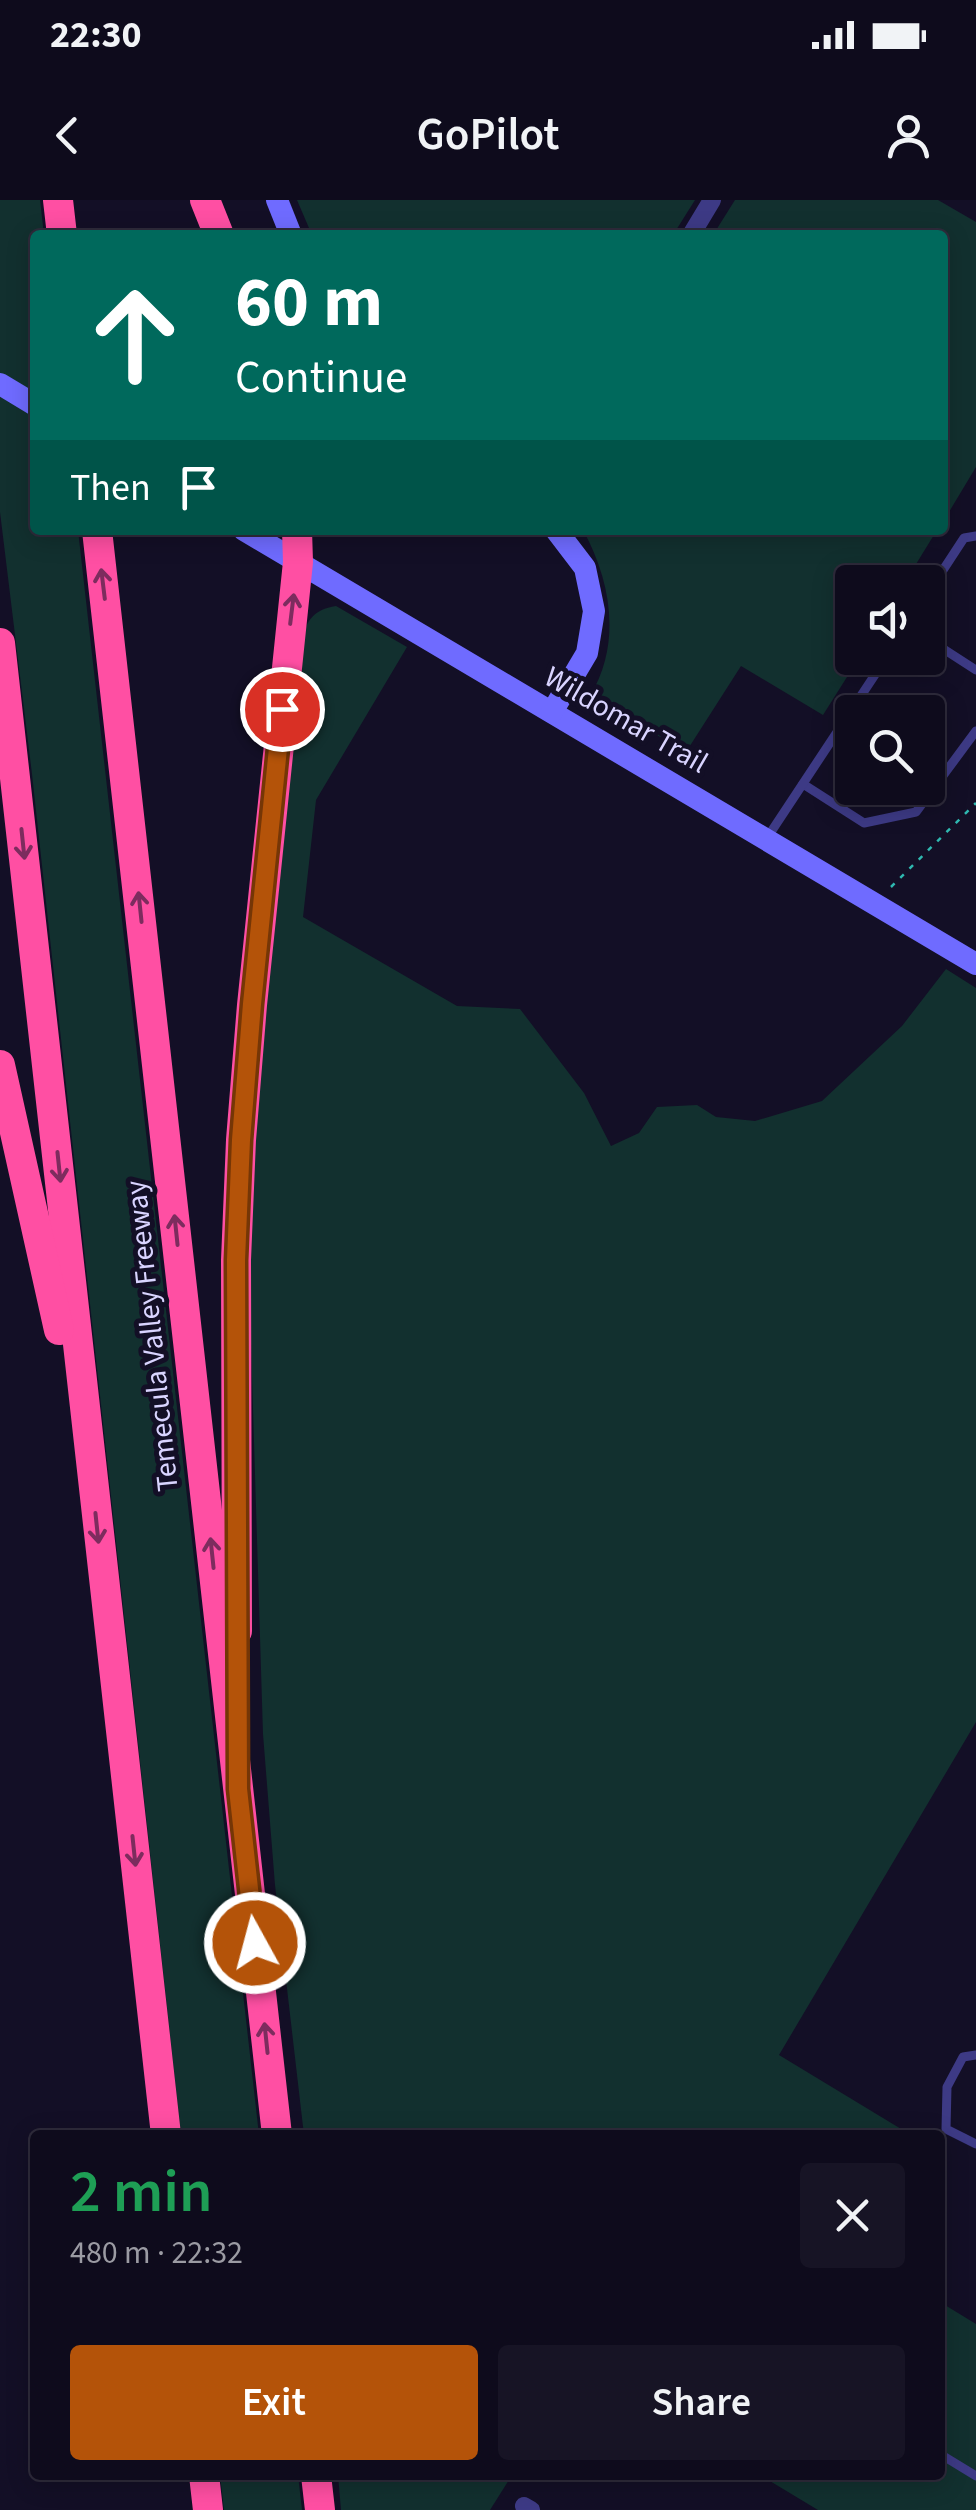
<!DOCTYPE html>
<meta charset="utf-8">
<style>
body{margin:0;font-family:"Source Sans 3",sans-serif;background:#171425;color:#f1f3f6;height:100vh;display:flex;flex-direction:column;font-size:38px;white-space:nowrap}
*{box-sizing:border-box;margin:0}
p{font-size:32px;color:#9b9ba3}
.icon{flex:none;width:55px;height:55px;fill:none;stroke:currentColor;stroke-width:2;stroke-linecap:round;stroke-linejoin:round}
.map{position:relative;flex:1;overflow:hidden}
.sheet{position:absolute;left:30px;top:1930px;width:915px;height:350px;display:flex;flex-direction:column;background:#0e0b1c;border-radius:10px;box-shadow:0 5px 25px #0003,0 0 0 2px #2e2b3b}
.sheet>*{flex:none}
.banner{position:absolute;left:30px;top:30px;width:918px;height:305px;border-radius:10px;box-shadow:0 5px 25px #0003,0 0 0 2px #2e2b3b;background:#00695c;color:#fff;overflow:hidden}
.controls{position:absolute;left:835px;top:365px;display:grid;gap:20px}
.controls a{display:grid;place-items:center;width:110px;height:110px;border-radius:10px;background:#0e0b1c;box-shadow:0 5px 25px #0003,0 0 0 2px #2e2b3b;font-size:50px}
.pin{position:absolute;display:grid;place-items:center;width:85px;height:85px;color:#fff;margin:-42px;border:5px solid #fff;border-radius:50%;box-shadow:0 2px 10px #0007}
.me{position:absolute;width:110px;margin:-55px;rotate:353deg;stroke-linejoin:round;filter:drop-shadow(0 0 8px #0008)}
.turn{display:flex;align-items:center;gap:35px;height:210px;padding:0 40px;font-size:45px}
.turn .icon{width:130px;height:130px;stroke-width:2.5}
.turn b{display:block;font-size:70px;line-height:85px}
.then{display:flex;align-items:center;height:95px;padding:0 40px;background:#0003;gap:20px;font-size:38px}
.round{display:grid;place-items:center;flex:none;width:105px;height:105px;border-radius:10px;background:#171425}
.headline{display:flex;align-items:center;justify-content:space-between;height:170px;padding:0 40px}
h1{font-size:60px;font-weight:600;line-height:75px;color:#1e9e55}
.button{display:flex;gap:20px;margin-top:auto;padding:20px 40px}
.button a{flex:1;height:115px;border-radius:10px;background:#b45309;color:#fff;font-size:40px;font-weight:600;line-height:115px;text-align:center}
.button a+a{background:#171425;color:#f1f3f6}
.status{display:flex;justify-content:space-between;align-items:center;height:70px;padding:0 50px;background:#0e0b1c;direction:ltr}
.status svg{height:28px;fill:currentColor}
header{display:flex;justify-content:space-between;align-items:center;height:130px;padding:0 40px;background:#0e0b1c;font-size:45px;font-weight:600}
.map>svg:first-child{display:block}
.green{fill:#12302f}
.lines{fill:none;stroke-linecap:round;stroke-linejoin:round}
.path{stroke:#2fb8b0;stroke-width:2.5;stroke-dasharray:5 8;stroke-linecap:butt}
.service{stroke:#3d3a85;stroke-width:9}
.minor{stroke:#3d3a85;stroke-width:18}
.secondary{stroke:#6f6bff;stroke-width:22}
.motorway{stroke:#ff4fa3;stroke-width:30}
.oneway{stroke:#7d2c5e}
.route-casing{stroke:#753606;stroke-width:25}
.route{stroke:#b45309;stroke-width:18}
.labels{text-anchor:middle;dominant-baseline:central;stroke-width:10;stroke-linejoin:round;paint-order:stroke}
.street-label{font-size:30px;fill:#d9d4ff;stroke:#130f26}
</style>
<div class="status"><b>22:30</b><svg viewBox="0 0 49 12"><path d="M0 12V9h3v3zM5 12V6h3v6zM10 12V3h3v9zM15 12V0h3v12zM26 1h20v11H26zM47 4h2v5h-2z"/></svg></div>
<header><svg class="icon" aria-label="back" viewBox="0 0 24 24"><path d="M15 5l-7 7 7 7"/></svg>GoPilot<svg class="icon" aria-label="person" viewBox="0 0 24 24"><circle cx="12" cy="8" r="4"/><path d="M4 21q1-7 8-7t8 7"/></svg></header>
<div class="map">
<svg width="976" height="2310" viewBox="0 0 976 2310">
<rect width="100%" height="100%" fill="#130f26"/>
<g class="green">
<polygon points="0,0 40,0 44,35 35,35 35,199 0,178"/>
<polygon points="297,0 695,0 673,35 312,35"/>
<polygon points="735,0 938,0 976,22 976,267 943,322 942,35 713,35"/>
<polygon points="0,192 35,214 35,330 78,330 259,1935 181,1935 32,574 0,312"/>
<path d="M583 330H937L905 382H852V458H859L823 515 741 466 686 552 590 496C622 443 611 381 583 330Z"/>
<path d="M336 406 407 447 316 600 303 717 457 806 520 809 584 893 611 946 639 933 657 907 697 905 716 917 755 921 822 901 902 826 946 769 976 788V1522L779 1855 911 1935H304L275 1685 263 1534 249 1079 252 958 301 440C308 419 313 410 336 406Z"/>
<polygon points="940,2102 976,2124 976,2310 818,2310 760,2275 940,2275"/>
<polygon points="220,2275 298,2275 302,2310 224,2310"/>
<polygon points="338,2275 512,2275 490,2310 341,2310"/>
</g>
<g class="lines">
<polyline class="path" points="891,687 976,603"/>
<g class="service">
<polyline points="928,393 964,338 976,336"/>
<polyline points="928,439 976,470"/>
<polyline points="803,584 864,623 916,612 976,531"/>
<polyline points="767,638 886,458"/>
<polyline points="976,1855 963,1857 947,1887 946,1929 976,1944"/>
<polyline points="940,2254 976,2276"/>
</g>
<g class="minor">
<polyline points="691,35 712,0"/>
<polyline points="524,2306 531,2310"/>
</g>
<g class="secondary">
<polyline points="277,0 291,35"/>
<polyline points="0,184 35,205"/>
<polyline points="244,330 976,764"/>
<polyline points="552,512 587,453 594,411 585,368 556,330"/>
</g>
<g class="motorway">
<polyline points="58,0 62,35"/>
<polyline points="205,0 219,35"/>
<polyline points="97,330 277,1935"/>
<polyline points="0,443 166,1935"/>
<polyline points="0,865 59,1130"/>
<polyline points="237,1431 236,1060 241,940 252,805 298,362 297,330"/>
<polyline points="204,2275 208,2310"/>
<polyline points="316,2275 320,2310"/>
</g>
</g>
<defs><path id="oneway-shaft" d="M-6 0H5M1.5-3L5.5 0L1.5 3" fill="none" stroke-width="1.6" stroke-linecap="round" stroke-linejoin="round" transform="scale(2.5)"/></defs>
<g class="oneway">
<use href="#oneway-shaft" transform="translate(103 384) rotate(-97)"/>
<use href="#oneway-shaft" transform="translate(292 409) rotate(-83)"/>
<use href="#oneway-shaft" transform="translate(23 644) rotate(84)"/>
<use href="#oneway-shaft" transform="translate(140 707) rotate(-96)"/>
<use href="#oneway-shaft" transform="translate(59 967) rotate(84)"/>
<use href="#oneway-shaft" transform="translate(176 1030) rotate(-96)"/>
<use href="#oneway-shaft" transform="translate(97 1328) rotate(84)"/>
<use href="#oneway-shaft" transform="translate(212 1353) rotate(-96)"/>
<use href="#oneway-shaft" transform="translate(134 1651) rotate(84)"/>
<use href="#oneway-shaft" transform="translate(266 1838) rotate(-96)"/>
</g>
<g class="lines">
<defs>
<polyline id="route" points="255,1743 238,1589 236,1060 241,940 252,804 282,509"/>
</defs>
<use href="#route" class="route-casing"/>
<use href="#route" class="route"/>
</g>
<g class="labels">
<g class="street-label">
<text transform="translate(626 520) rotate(30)">Wildomar Trail</text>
<text transform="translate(152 1136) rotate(-96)">Temecula Valley Freeway</text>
</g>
</g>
</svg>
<div class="controls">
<a><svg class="icon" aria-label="sound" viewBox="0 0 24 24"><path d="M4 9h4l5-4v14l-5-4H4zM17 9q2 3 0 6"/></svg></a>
<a><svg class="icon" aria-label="search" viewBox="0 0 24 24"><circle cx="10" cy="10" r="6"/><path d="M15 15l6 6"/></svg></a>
</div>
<div class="pin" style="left:282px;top:509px;background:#d93025"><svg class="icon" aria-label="arrive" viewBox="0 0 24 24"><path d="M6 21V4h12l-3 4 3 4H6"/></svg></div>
<svg class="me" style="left:255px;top:1743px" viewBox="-20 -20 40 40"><circle r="17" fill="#b45309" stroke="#fff" stroke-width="3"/><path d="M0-11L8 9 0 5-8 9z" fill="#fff"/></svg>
<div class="banner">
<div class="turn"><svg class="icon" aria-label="ahead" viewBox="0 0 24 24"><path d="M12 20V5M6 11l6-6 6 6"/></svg><div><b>60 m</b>Continue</div></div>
<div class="then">Then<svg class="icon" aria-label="arrive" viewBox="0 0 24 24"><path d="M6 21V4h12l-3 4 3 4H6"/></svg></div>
</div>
<section class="sheet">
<div class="headline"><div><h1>2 min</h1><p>480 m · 22:32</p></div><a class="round"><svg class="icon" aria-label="close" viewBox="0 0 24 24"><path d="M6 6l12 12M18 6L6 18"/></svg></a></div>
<div class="button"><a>Exit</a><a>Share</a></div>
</section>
</div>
